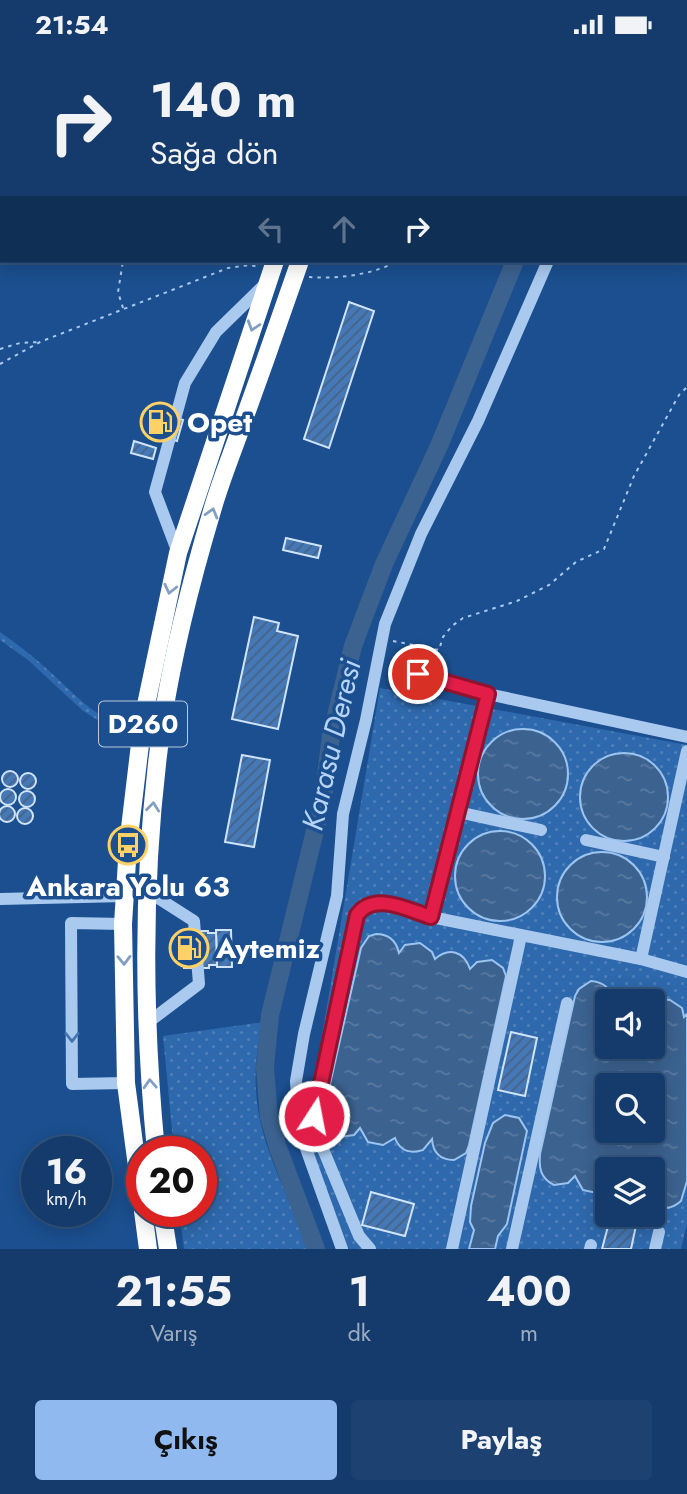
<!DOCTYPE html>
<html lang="tr">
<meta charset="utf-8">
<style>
body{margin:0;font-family:Jost,sans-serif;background:#1d4271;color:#f1f3f6;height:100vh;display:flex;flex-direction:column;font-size:26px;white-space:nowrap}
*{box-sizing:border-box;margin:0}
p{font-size:23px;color:#9dadc1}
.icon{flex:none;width:38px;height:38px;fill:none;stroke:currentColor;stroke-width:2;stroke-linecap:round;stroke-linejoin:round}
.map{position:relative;height:1200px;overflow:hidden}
.sheet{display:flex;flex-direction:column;background:#143b6b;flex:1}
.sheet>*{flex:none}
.guide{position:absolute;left:0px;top:0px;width:688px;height:214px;box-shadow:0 4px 18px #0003,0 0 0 2px #33557e;background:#143b6b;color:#f1f3f6;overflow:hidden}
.buttons{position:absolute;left:595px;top:940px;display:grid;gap:14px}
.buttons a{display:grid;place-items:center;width:70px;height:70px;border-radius:7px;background:#143b6b;box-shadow:0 4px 18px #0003,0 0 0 2px #33557e;font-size:35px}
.speed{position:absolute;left:21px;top:1087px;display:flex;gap:14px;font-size:35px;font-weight:700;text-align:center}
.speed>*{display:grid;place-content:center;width:91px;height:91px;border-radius:50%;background:#143b6b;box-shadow:0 4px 18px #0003,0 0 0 2px #33557e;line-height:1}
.speed small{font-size:18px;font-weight:400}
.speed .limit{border:10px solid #d22;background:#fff;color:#111}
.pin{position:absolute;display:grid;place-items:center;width:60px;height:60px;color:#fff;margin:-30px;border:4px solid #fff;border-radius:50%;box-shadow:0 2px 7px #0007}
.me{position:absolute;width:77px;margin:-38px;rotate:11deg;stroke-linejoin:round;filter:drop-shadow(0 0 5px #0008)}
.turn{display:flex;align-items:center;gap:24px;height:147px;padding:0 35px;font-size:32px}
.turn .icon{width:91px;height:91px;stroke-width:2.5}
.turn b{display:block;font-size:49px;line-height:60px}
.lanes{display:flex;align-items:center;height:66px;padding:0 35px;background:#0003;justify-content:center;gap:35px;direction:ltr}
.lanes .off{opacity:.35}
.eta{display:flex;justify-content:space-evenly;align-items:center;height:119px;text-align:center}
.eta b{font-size:42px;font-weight:700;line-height:49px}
.cta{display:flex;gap:14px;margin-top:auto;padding:14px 35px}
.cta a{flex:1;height:80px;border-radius:7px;background:#90b9f0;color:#111;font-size:28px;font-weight:700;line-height:80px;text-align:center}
.cta a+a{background:#1d4271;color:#f1f3f6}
.status{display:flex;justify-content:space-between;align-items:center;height:49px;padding:0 35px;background:#143b6b;direction:ltr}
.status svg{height:19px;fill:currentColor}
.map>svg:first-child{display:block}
.grass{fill:url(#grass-dots);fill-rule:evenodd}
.water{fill:url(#water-ripples);stroke:#9cc4f0;stroke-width:2;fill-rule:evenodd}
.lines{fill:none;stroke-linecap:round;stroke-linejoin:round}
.stream{stroke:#9cc4f0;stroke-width:2.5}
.river{stroke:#3c6290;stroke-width:18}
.building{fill:url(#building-hatch);stroke:#cfe3fa;stroke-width:2}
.path{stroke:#a9c9ee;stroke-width:2;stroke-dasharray:3.5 5;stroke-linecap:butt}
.minor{stroke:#a9c9ee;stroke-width:12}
.highway{stroke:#fff;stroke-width:18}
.oneway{stroke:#829ec1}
.oneway2{stroke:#4674ac}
.route-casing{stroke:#92132f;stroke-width:18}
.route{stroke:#e11d48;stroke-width:12}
.labels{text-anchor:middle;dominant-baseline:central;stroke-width:7;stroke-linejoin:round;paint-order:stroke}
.shield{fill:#1b4f8f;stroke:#bbcadd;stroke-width:2}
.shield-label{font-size:26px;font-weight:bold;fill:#fff}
.poi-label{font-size:28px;font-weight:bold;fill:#fff;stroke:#1b4f8f;text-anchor:start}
.water-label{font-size:30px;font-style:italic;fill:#b5d3f5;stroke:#1b4f8f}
</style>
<div class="status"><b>21:54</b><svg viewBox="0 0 49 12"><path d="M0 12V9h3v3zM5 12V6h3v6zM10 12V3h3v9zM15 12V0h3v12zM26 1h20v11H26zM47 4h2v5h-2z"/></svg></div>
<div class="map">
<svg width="687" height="1200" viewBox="0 0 687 1200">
<defs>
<pattern id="grass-dots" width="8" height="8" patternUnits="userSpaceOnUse" patternTransform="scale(1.75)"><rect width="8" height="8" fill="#2e69ad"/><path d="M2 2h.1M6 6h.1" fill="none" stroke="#4d80b9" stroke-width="1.8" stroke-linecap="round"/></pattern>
<pattern id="water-ripples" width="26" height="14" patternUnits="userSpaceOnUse" patternTransform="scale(1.75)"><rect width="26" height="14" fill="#3c6290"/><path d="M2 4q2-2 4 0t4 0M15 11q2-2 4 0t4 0" fill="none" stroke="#597aa1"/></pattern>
<pattern id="building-hatch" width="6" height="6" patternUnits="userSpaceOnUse" patternTransform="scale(1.75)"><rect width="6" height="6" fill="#4478b7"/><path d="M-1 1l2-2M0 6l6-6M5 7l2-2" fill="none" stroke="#486282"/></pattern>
</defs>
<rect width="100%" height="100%" fill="#1b4f8f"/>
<g class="grass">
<path d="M0 583C17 595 33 607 48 621 72 642 91 666 122 676L125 688 83 662 28 611 0 591Z"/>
<path d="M380 639 687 696V1175L681 1200H341L305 1089ZM607 952H653V998H607ZM607 1036H653V1082H607ZM607 1120H653V1166H607Z"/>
<path d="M264 973C238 1062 277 1121 311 1200H184L179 1162H201V1102H174L163 987Z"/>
</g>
<g class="water">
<circle cx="523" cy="725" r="45"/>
<circle cx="624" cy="748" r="44"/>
<circle cx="500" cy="827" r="45"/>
<circle cx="602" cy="848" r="45"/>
<path d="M376 885C389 885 396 891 399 904L405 896 420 894 432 903 435 910C449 898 464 902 470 920L477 913 492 911 503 919 506 927 469 1096 466 1104 454 1111C440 1111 433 1104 432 1090L423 1101C410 1105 400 1102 395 1089L383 1096 368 1093 360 1079 354 1086 339 1088C325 1081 325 1071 325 1057L361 899 369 887Z"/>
<path d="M591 932C604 933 611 939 613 952 624 939 637 939 647 952H607V998H653V955L662 950 670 951 682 959 684 968 687 965V1132L681 1152C672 1160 663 1162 653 1154V1120H607V1139L597 1144 583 1141 575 1127 568 1134 554 1136C540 1129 539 1119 540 1105L575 947 579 940ZM653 1036V1082H607V1036Z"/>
<polygon points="505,1066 519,1069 527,1082 507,1175 498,1187 495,1200 469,1200 474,1181 470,1173 471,1157 485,1094 493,1074"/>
</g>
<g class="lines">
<polyline class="stream" points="617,2 621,0"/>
<g class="river">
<polyline points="592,2 593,0"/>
<polyline points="316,1200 278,1099 269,1068 265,1019 270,966 323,749 331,687 353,597 384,515 439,397 515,212"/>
</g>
</g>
<g class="building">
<polygon points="349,253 374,262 329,399 304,390"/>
<polygon points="151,361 183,371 177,392 144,383"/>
<polygon points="134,392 156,399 153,410 131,404"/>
<polygon points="286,489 321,497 318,509 283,501"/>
<polygon points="254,568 279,574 277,582 298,587 278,680 232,670"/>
<polygon points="242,706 270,711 254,798 225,793"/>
<circle cx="10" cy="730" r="8"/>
<circle cx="28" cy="732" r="8"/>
<circle cx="8" cy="748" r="8"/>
<circle cx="27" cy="750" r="8"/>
<circle cx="7" cy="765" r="8"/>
<circle cx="25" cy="767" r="8"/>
<polygon points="216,881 231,881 232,918 217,918"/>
<polygon points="183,882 208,882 208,884 216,884 217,916 209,916 209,919 184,919"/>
<polygon points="511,983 537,989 525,1047 498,1041"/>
<polygon points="371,1143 414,1155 405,1187 362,1176"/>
<polygon points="611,1166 637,1172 631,1200 602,1200"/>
</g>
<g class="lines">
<g class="path">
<polyline points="113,2 113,0"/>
<polyline points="534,2 535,0"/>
<path d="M309 228C338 230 372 226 398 212"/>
<polyline points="123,259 118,243 123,212"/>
<polyline points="0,300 20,294 39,293"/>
<polyline points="0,315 40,293 228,219 250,216 259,218"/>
<polyline points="393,592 439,601 443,588 452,577 463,569 517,552 549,536 576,513 604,500 634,427 679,346 687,338"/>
</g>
<g class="minor">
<polyline points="686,2 687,1"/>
<polyline points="178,504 155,443 185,334 216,283 265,235"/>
<polyline points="418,625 488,645 687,688"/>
<polyline points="458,763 541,781"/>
<polyline points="586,791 664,808"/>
<polyline points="0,850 124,847"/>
<polyline points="431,868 488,645"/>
<polyline points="123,875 71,874 72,1035 126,1034"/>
<polyline points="641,910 687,702"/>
<polyline points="146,975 199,935 194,872 147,842"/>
<polyline points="342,1200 299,1080 296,1032 304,985 337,847 343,765 366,671 385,575 421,485 478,372 548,212"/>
<polyline points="370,1200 359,1187 318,1088 315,1074 315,1060 355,872 365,857 383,854 431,868 641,910 687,923"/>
<polyline points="452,1200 521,887"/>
<polyline points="512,1200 567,954"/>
<polyline points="590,1200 591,1196"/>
<polyline points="655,1200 659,1183"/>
</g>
<g class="highway">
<polyline points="346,2 347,0"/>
<polyline points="371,2 371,0"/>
<path d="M156 1102C142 958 142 812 163 669 174 599 192 529 212 462 219 437 229 412 238 387 259 329 280 270 300 212"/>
<polyline points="142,1155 126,1034 123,875 128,796 143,670 178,504 275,212"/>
<polyline points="143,1162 148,1200"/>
<polyline points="162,1162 168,1200"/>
</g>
</g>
<defs><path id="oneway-chevron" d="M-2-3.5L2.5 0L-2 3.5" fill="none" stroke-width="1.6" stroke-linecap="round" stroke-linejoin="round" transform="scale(1.75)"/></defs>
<g class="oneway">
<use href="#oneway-chevron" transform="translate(253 277) rotate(108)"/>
<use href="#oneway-chevron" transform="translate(212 464) rotate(-74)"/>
<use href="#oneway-chevron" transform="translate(170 540) rotate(103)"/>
<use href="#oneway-chevron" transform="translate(153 758) rotate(-84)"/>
<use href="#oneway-chevron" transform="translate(124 911) rotate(89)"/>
<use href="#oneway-chevron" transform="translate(150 1035) rotate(-93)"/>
</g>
<use class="oneway2" href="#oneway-chevron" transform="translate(72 988) rotate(90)"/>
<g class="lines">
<defs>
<path id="route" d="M314 1067 357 866C374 842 408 861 431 868L488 645 418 625"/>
</defs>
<use href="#route" class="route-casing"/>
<use href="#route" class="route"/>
</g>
<defs>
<symbol id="fuel-ring" viewBox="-11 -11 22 22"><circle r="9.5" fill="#1b4f8f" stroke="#ffd166" stroke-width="1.5"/><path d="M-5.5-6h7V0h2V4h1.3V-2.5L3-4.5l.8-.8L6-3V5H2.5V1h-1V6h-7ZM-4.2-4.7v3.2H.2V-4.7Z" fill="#ffd166"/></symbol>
<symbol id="bus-ring" viewBox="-11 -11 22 22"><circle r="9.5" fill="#1b4f8f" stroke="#ffd166" stroke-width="1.5"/><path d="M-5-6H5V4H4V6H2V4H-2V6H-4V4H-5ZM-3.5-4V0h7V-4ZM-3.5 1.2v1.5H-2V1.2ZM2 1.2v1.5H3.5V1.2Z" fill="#ffd166"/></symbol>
</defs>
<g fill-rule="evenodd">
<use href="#fuel-ring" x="138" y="351" width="44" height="44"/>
<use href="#bus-ring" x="106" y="774" width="44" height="44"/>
<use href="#fuel-ring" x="167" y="877" width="44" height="44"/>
</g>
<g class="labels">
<rect class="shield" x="99" y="652.5" width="88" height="45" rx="5"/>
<g class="shield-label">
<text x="143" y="675">D260</text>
</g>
<g class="poi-label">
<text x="187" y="373">Opet</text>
<text x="128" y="837" text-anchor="middle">Ankara Yolu 63</text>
<text x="216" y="899">Aytemiz</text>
</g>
<g class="water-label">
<text transform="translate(331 696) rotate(-77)">Karasu Deresi</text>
</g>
</g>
</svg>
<div class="buttons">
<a><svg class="icon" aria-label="sound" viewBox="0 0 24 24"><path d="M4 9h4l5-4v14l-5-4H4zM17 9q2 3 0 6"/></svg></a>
<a><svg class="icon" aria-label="search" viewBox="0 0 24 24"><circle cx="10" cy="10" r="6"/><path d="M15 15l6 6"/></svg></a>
<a><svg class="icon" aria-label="layers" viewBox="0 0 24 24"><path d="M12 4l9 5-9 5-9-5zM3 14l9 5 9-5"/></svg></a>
</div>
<div class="speed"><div>16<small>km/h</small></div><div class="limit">20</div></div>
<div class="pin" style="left:418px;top:625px;background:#d93025"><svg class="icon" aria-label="arrive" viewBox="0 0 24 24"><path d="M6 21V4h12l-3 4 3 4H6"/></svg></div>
<svg class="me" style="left:314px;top:1067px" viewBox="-20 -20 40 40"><circle r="17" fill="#e11d48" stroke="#fff" stroke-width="3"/><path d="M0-11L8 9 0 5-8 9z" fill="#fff"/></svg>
<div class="guide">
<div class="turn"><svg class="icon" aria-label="right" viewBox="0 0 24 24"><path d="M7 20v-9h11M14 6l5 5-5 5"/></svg><div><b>140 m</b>Sağa dön</div></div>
<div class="lanes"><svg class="icon off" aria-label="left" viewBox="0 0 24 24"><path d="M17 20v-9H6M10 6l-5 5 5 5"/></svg><svg class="icon off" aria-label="ahead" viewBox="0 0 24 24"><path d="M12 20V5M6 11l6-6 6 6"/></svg><svg class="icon" aria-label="right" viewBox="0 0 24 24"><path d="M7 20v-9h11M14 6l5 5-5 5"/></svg></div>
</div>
</div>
<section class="sheet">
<div class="eta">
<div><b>21:55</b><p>Varış</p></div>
<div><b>1</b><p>dk</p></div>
<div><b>400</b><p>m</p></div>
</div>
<div class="cta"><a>Çıkış</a><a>Paylaş</a></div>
</section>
